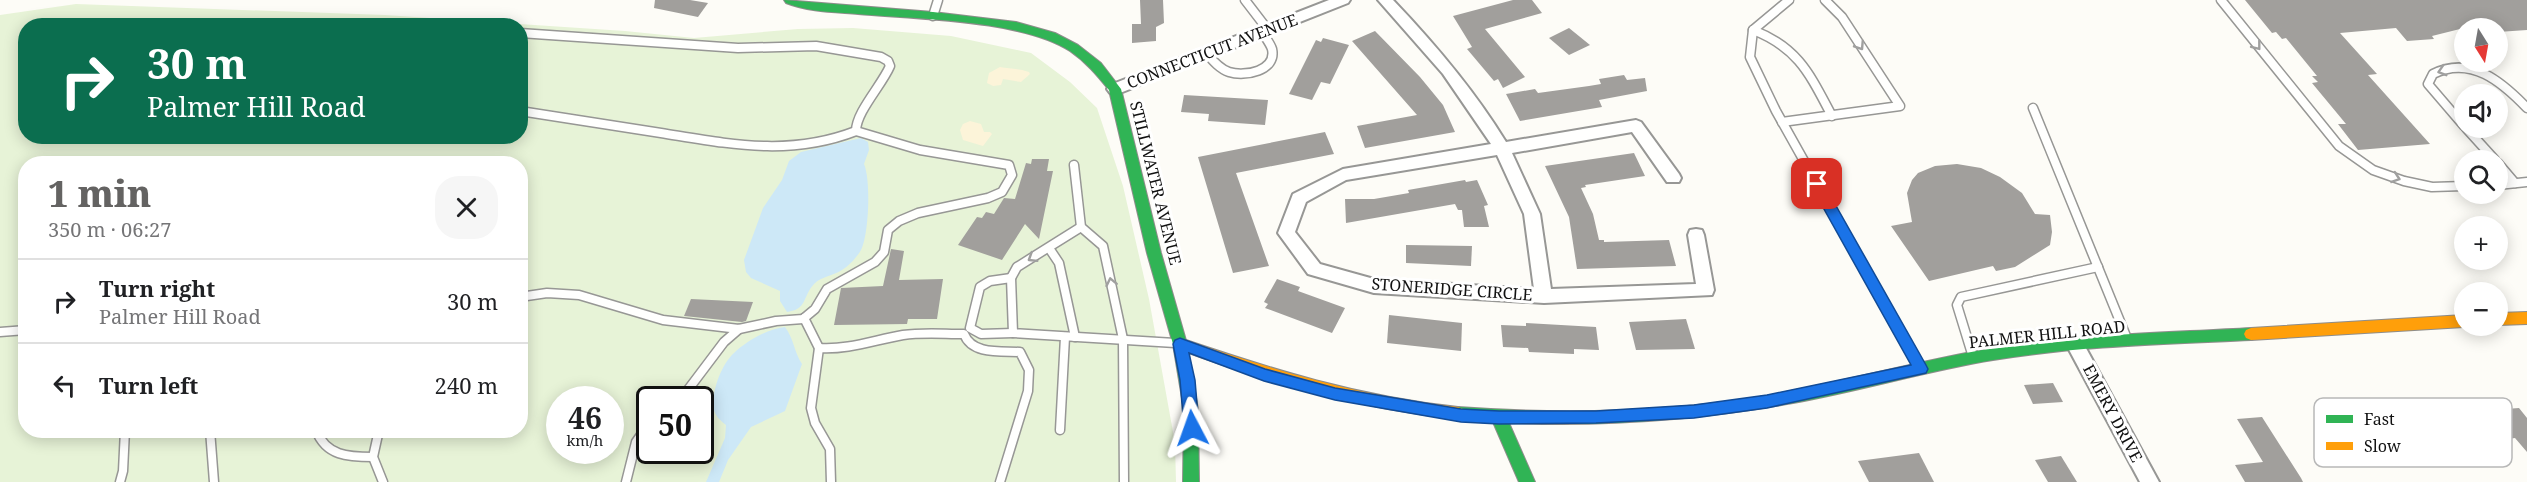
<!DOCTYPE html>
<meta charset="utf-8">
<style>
body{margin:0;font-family:"Noto Serif",serif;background:#f6f6f6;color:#202124;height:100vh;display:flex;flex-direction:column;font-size:22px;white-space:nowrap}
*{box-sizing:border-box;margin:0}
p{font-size:20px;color:#757577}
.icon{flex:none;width:33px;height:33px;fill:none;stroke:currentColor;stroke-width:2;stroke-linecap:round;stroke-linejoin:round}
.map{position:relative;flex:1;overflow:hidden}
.details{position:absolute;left:18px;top:156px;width:510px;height:282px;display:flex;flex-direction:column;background:#fff;border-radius:24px;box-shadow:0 3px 15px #0003}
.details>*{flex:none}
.guide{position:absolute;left:18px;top:18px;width:510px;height:126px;border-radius:24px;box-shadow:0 3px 15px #0003;background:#0b6e4f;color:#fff;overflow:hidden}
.needle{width:39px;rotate:169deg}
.fabs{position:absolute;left:2454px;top:18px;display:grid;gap:12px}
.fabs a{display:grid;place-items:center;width:54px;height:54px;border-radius:50%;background:#fff;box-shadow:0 3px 15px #0003;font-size:30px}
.speed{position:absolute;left:546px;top:386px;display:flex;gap:12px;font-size:30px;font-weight:700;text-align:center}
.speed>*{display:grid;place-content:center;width:78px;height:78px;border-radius:50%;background:#fff;box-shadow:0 3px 15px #0003;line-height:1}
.speed small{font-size:15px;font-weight:400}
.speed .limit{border:3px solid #111;border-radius:9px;background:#fff;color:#111}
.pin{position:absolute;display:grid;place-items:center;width:51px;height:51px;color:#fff;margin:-26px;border-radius:12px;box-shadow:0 3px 9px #0006}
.me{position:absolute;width:66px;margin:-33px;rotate:356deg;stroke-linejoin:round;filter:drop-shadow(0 0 4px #0008)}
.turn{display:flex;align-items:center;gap:21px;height:126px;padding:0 30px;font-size:27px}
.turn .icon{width:78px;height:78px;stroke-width:2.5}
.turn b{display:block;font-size:42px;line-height:51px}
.round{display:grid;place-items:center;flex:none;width:63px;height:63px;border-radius:24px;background:#f6f6f6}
.summary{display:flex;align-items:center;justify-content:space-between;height:102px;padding:0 30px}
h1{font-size:36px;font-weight:800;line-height:45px;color:#646362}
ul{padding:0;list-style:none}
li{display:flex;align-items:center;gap:18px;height:84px;padding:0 30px;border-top:2px solid #e0e0e0}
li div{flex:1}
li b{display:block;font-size:22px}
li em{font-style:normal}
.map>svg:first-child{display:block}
.green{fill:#e7f3d7;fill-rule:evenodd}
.sand{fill:#fcf4d9}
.water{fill:#cde8f7}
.building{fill:#a19f9c}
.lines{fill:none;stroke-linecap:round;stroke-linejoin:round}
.lane-casing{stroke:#979795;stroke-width:11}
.street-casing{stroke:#979795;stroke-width:4}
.fast-casing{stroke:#8e8d8b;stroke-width:2}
.slow-casing{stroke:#8e8d8b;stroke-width:2}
.lane{stroke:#fffffe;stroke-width:8}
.street{fill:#fffffe;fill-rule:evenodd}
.fast{fill:#30b455;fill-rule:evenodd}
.slow{fill:#ff9f0a;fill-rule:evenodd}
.oneway{stroke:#a0a09f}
.route{fill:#1a73e8;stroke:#114b97;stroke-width:1.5}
.labels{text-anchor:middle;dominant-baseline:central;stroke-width:6;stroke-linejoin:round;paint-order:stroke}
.street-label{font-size:16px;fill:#111;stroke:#fff}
.key{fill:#fff;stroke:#b8b8b8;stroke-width:1.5}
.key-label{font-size:16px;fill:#111}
</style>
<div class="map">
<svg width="2527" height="482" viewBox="0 0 2527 482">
<rect width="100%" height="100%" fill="#fdfcf7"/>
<path class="green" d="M76 4 385 15 625 31 694 38 798 29 853 28 951 36 1031 53 1070 82 1097 108 1123 186 1149 299 1175 443 1176 482H0V15ZM26 26H520V136H26ZM26 164H520V430H26ZM560 399H610V450H560ZM650 399H700V450H650Z"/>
<g class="sand">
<path d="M1000 67C1010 69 1018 68 1029 72L1030 74 1021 82 1003 79 1001 85 993 86 987 83 989 73Z"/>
<polygon points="970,121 981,124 984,132 990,132 992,134 983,146 963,140 960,130 963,124"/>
</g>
<g class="water">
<path d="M861 138 868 142 869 150 864 164C871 180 869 234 861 250 857 257 849 266 842 270 833 276 822 276 814 284 802 297 808 309 787 312L780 301V291L751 278 746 272 744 260 763 208 782 180 789 161 801 152Z"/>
<path d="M785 327C794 339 794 352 802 364L785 411 751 427 728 460 719 482H706L725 438 726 425C721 421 716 417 714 410 711 392 721 365 734 353 747 341 767 329 785 327Z"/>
</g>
<g class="building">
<polygon points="655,0 690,0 708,3 698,17 654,8"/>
<polygon points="1140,0 1163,0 1164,23 1156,27 1156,41 1132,43 1132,24 1141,24"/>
<polygon points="1513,0 1532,0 1542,13 1485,29 1525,77 1503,88 1498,79 1494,81 1467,49 1472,47 1453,16"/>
<polygon points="2245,0 2527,0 2527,30 2498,32 2498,28 2464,28 2432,36 2434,39 2407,41 2396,28 2340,33 2377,74 2368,75 2430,144 2358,150 2338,124 2346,124 2312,83 2318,82 2312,76 2317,76 2286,38 2282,39 2276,32 2272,33"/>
<polygon points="1569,28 1590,45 1569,55 1549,38"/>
<polygon points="1375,31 1420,77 1443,105 1455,132 1365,148 1357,126 1417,115 1352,41"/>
<polygon points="1323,38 1349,45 1330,84 1321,82 1312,100 1289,94 1316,40 1321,42"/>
<polygon points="1624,75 1627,80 1645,78 1647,91 1599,100 1602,107 1520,121 1506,94 1535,89 1538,93 1589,86 1601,84 1599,79"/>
<polygon points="1184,95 1268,100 1265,125 1208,121 1209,114 1181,112"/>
<polygon points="1325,132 1334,154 1236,173 1269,266 1233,273 1198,157"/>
<polygon points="1634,153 1645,176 1585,185 1586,187 1581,188 1593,214 1599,240 1604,240 1604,242 1669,240 1676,266 1577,269 1569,217 1545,166"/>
<polygon points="1032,159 1049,159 1047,171 1053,171 1039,239 1025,224 1002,260 958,245 977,217 982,218 986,212 994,214 1004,198 1015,199 1026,163 1031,164"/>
<polygon points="1957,164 1981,168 2000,177 2022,193 2035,214 2050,215 2052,232 2050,245 2015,267 1996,271 1993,266 1929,281 1891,226 1912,222 1907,193 1912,180 1918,173 1935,166"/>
<polygon points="1465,180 1466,182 1477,180 1488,205 1484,206 1489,227 1464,227 1462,210 1458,210 1455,204 1346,223 1345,199 1374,199 1409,193 1408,190"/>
<polygon points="1406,245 1472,246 1471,266 1406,263"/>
<polygon points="891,249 904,251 899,280 943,279 937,319 908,319 907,324 834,325 841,288 883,286"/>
<polygon points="1277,279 1300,287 1298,291 1345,308 1332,333 1265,308 1268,304 1264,302"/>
<polygon points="691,299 753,302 746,321 742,322 684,316"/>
<polygon points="1389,315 1462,323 1461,351 1387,343"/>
<polygon points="1686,319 1695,349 1636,350 1629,322"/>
<polygon points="1526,323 1596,327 1599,350 1574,349 1574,354 1529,352 1528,348 1503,347 1501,325 1526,326"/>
<polygon points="2053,383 2063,402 2033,404 2024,385"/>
<polygon points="2519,408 2527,418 2527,452 2515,438 2424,450 2402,422 2464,412"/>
<polygon points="2262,417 2301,478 2303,482 2245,482 2235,465 2263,462 2237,419"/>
<polygon points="1919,453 1934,482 1869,482 1858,461"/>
<polygon points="2061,456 2077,482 2048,482 2035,460"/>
</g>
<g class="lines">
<defs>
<g id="lane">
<polyline points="1245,0 1268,30"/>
<polyline points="1789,0 1753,30 1750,57 1776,111 1920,368"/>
<polyline points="2221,0 2339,146 2373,170 2404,181 2432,187 2464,186"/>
<polyline points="933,16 938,0"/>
<path d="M1753 30C1799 48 1810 75 1832 116"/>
<path d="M520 33 738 48 816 46 881 57 888 61 890 66C882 85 856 112 856 131L920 150 1009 165 1012 175 1002 192 988 198 918 213 899 221 888 230 884 252 875 262 827 289 815 309 803 319 776 321 739 329 663 320 579 295 547 293 520 297"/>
<path d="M1207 54C1213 61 1220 69 1229 72 1245 77 1277 71 1272 49 1270 43 1265 37 1262 32"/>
<polyline points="2033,108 2128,341"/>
<path d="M520 111C567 118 614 126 661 133 730 144 789 157 856 131"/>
<polyline points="1782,122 1900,106 1842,17 1825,0"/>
<path d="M2464 126 2428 84 2433 74C2471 55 2502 82 2527 108"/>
<polyline points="2466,128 2495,160"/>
<polyline points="2498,163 2515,183"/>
<polyline points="1074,165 1081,227 1103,246 1123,339 1124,482"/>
<polyline points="2498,185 2527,182"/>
<polyline points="1081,227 1017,267 1011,278 1013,333 1175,343"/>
<polyline points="1049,248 1059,263 1075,337"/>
<polyline points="1011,278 990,281 980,287 970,328 981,334 1013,333"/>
<polyline points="804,318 819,348 811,408 815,423 830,449 831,482"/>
<polyline points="0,332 26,330"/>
<path d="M819 348C848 350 874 340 903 335 923 332 943 334 964 334 972 355 1001 351 1020 352L1029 370 1028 391 1000 482"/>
<polyline points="1973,357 1957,305 1961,297 2098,267"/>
<polyline points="681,399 724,342 739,329"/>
<polyline points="210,430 214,482"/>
<path d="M316 430C326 456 348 457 373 457"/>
<polyline points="379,430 373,457 383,482"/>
<polyline points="1060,430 1065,337"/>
<polyline points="120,482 123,471 125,430"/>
<polyline points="626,482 636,442 650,422"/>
</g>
<g id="street">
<polygon points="1329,0 1350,0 1348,3 1120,93 1110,93 1107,89 1110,85"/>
<path d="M1378 0H1393C1435 44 1474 90 1506 142L1636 120 1641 122 1679 174 1681 178 1679 182H1667L1632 132 1512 153 1540 214 1551 289 1696 284 1688 235 1690 230 1696 229 1702 230 1704 235 1714 290 1712 295 1544 303 1374 293 1308 274 1278 233 1293 194 1343 169 1491 144 1443 74ZM1497 155 1524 214 1534 289 1374 279 1320 264 1295 232 1306 202 1346 180Z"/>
<polygon points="2075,337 2081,339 2159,482 2140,482 2066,344 2069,339"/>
</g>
<g id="fast">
<path d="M784 0 933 12 1016 22 1055 33 1078 45 1101 63 1121 89 1161 253 1187 344 1198 410 1199 482H1183L1184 410 1173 344 1147 253 1109 90C1097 75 1086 62 1070 51 1023 20 916 19 858 14 833 12 809 12 786 3Z"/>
<path d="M2251 328 2256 330 2258 334 2256 338 2251 340C2165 344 2078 346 1993 360 1926 371 1860 391 1793 403 1699 420 1604 427 1509 423L1535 482H1519L1493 422 1458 419 1453 417 1451 413 1453 409 1458 407C1556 414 1655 413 1753 398 1833 385 1912 362 1993 348 2078 334 2165 333 2251 328Z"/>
</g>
<g id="slow">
<polygon points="2527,312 2527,324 2498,325 2498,313"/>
<polygon points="2464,315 2464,326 2468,326 2464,327 2251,340 2246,338 2244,334 2246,330 2251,328"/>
<path d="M1180 338C1274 370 1358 396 1458 407L1463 409 1465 413 1463 417 1458 419C1360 409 1267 382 1175 348L1173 344 1175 340Z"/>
</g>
</defs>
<use href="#lane" class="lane-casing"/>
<use href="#street" class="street-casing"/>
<use href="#fast" class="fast-casing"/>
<use href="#slow" class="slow-casing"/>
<use href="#lane" class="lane"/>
<use href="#street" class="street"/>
<use href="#fast" class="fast"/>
<use href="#slow" class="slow"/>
</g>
<defs><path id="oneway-chevron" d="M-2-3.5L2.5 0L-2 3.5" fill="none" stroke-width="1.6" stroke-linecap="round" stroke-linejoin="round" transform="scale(1.5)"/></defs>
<g class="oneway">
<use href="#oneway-chevron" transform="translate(1860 46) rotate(57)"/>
<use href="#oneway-chevron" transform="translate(2257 46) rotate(52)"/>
<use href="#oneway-chevron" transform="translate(2442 71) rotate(163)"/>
<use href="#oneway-chevron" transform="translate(2396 178) rotate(19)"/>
<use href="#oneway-chevron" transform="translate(1032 258) rotate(148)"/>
<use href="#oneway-chevron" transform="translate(1111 282) rotate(-102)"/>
</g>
<polygon class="route" points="1817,179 1822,181 1926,365 1928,369 1926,373 1767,408 1694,418 1596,423 1499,424 1461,422 1335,400 1264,381 1189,353 1195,380 1199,428 1197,432 1192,434 1186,432 1184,428 1180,380 1173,344 1175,340 1180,338 1265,369 1335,388 1461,409 1499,411 1596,411 1694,405 1767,395 1911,365 1810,184"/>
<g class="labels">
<g class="street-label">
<text transform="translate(1212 51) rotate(-21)">CONNECTICUT AVENUE</text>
<text transform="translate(1156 183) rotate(76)">STILLWATER AVENUE</text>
<text transform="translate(1452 289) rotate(4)">STONERIDGE CIRCLE</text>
<text transform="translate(2047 334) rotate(-6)">PALMER HILL ROAD</text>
<text transform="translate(2113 413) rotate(62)">EMERY DRIVE</text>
</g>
</g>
<rect x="2314" y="398" width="198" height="69" rx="9" class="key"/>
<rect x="2326" y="415" width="27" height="8" fill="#30b455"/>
<rect x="2326" y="442" width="27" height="8" fill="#ff9f0a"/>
<g class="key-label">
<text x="2364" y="425">Fast</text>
<text x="2364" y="452">Slow</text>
</g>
</svg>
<div class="fabs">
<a><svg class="needle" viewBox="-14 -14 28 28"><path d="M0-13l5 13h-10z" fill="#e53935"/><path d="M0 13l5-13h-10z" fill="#757577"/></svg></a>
<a><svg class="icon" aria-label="sound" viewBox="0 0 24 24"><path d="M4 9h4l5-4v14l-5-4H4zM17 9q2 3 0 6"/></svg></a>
<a><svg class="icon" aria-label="search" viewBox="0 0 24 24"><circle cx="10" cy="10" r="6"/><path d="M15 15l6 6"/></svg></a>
<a>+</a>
<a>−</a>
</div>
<div class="speed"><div>46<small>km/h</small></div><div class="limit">50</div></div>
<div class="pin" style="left:1817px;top:184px;background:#d93025"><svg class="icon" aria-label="arrive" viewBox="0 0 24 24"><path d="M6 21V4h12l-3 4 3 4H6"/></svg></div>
<svg class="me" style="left:1192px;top:428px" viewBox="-20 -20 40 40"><path d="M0-17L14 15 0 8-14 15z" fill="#1a73e8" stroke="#fff" stroke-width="4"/></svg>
<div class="guide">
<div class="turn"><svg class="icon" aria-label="right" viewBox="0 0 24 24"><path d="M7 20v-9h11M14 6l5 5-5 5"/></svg><div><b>30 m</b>Palmer Hill Road</div></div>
</div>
<section class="details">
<div class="summary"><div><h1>1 min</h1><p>350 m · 06:27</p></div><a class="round"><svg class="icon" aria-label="close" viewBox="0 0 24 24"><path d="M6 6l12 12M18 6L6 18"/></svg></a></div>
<ul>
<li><svg class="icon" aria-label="right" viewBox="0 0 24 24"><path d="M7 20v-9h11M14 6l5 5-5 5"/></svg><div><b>Turn right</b><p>Palmer Hill Road</p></div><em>30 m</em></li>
<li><svg class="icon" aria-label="left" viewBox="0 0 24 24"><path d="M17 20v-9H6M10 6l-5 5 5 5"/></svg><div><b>Turn left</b></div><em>240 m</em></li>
</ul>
</section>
</div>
